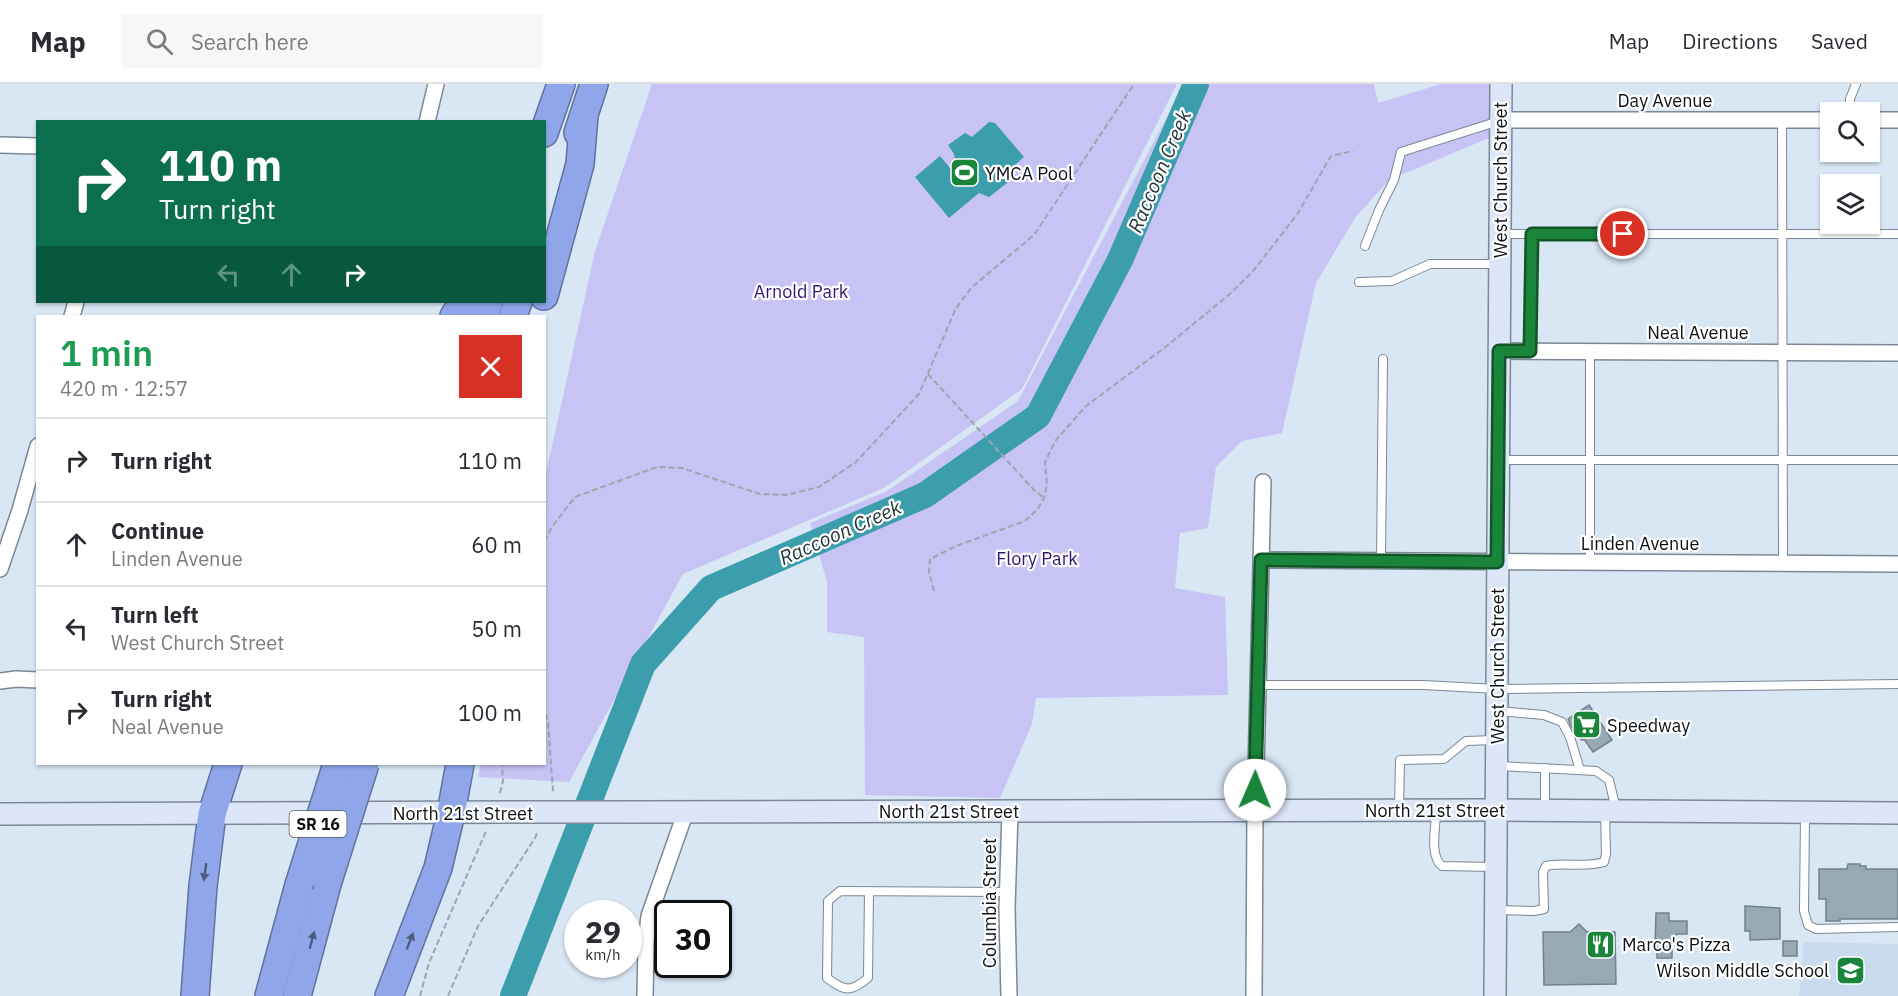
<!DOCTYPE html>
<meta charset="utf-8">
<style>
body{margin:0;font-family:"IBM Plex Sans",sans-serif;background:#f7f7f7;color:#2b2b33;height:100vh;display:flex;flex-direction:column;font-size:22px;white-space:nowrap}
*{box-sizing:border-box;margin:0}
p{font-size:20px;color:#7c7c81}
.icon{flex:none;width:33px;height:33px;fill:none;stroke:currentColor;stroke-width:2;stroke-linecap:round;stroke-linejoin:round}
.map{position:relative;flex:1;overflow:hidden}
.drawer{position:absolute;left:36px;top:231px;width:510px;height:450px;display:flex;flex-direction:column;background:#fff;border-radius:0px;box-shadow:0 2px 4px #0004}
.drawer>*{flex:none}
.banner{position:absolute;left:36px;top:36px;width:510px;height:183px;border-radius:0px;box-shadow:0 2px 4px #0004;background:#0b6e4f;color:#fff;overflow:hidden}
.buttons{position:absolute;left:1820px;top:18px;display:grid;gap:12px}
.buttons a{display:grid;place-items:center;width:60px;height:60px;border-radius:0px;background:#fff;box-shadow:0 2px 4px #0004;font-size:30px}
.speed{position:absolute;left:564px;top:816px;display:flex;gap:12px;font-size:30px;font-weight:700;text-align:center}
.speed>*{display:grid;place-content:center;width:78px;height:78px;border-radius:50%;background:#fff;box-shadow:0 2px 4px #0004;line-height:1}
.speed small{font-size:15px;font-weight:400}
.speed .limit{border:3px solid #111;border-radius:9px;background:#fff;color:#111}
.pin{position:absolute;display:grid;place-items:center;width:51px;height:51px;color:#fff;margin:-26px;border:3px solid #fff;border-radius:50%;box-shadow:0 2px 6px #0007}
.me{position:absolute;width:66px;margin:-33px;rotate:1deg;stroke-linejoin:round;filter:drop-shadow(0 0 4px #0008)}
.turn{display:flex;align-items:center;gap:21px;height:126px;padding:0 24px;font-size:27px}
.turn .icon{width:78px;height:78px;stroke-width:2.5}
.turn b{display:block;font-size:42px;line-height:51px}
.lanes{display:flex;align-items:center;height:57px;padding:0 24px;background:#0003;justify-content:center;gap:30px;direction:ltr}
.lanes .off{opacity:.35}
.round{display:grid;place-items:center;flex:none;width:63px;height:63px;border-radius:0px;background:#f7f7f7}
.summary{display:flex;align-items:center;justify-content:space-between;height:102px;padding:0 24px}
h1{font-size:36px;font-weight:600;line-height:45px;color:#1e9e55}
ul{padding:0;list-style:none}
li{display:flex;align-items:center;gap:18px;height:84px;padding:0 24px;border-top:2px solid #e1e1e2}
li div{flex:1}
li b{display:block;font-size:22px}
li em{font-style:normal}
header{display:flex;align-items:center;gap:36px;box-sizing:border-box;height:84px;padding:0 30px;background:#fff;border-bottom:2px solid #e1e1e2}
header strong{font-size:28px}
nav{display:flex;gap:33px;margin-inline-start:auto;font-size:21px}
.search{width:420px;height:54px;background:#f7f7f7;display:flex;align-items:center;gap:15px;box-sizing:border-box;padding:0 21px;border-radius:0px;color:#7c7c81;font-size:22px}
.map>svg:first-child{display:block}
.built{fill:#c8dbef}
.green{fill:#c8c3f5}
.water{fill:#3c9eac}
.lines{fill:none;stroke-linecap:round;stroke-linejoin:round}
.river{stroke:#3c9eac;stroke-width:26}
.building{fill:#97a9b2;stroke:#70828a;stroke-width:1.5}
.lane-casing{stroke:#7c8895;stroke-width:10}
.street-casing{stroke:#7c8895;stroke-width:18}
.secondary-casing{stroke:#7c8895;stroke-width:24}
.highway-casing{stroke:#61729f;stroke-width:30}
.path{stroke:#9ba6b1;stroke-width:2;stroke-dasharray:6 3;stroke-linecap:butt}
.lane{stroke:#fff;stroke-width:8}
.street{stroke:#fff;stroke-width:15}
.secondary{stroke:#dde5f9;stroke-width:21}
.highway{stroke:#8fa7ea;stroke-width:27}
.secondary-bridge-casing{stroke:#7c8895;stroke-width:24;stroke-linecap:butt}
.highway-bridge-casing{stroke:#61729f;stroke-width:30;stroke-linecap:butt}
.secondary-bridge{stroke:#dde5f9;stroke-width:21}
.highway-bridge{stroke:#8fa7ea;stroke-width:27}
.oneway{fill:#4e5c80}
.route-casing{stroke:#115626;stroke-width:15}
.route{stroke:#1a843a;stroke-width:10}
.labels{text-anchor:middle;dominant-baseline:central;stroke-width:4.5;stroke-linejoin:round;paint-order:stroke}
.shield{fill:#fff;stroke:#55585b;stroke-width:1.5}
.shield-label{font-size:16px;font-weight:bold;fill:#0c1115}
.street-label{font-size:18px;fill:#0c1115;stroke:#fff}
.poi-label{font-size:18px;fill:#0c1115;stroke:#fff;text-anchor:start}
.park-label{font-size:18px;fill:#331672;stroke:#fff}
.water-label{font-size:20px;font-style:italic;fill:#20373a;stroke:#fff}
</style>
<header>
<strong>Map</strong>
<div class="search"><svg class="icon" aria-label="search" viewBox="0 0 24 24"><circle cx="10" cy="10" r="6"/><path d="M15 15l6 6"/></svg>Search here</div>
<nav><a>Map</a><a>Directions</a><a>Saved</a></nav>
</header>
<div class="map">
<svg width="1898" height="912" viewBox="0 0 1898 912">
<rect width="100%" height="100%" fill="#d9e7f5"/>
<polygon class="built" points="1804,858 1898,860 1898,912 1799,912"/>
<g class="green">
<polygon points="652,0 1177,0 1022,305 884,404 683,490 569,698 478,693 481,680 544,680 545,394 595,167"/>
<polygon points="1184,0 1374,0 1378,19 1441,0 1490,0 1489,54 1389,96 1355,134 1316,199 1282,349 1242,357 1216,383 1208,444 1180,449 1175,504 1225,513 1228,611 1036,614 1032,640 1000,714 865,711 864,553 827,548 827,498 810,439 887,407 1018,317"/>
</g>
<polygon class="water" points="989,38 995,39 1024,73 1009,86 1011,96 989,113 979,109 949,134 915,93 940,72 951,85 956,81 954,70 948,61 965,49 972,53"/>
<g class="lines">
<polyline class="river" points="513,912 643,580 711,504 925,411 1038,332 1120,176 1196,0"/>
</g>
<g class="building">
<polygon points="1589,621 1612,656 1593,668 1584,655 1582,656 1574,649 1568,635"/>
<polygon points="1848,780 1860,780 1860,782 1866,782 1866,785 1898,785 1898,835 1840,835 1840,837 1826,837 1826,815 1819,815 1819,785 1847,785"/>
<polygon points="1745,822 1780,824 1780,855 1750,856 1750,847 1745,847"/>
<polygon points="1656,829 1669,829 1669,837 1687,837 1687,850 1677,850 1672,857 1672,874 1657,874 1657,861 1655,861"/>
<polygon points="1579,840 1587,848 1615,848 1616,900 1544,901 1543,848 1570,848"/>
<rect x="1783" y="857" width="14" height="15"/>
</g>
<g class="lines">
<defs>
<g id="lane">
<polyline points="1850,28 1850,15 1856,0"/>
<polyline points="1782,36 1783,479"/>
<polyline points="1501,150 1898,150"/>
<polyline points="1365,162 1379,126 1394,96 1401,68 1499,37"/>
<polyline points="1359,198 1392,197 1430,180 1498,180"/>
<polyline points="1530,267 1532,150"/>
<polyline points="1590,267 1590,479"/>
<polyline points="1501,376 1898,376"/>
<polyline points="1381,478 1383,275"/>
<polyline points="1258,601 1424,601 1496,605 1898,600"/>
<polyline points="1499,627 1544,631 1562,638 1570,653 1580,686"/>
<polyline points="1499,682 1596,687 1609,696 1616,725"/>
<polyline points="1545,684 1545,725"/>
<polyline points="1399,725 1400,676 1444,675 1466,657 1495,656"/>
<path d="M1436 728C1436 743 1429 772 1442 782L1493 783"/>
<polyline points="1805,730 1804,827 1808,841 1816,845 1898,843"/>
<path d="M869 807 868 894C851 908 845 908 827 894L828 817 840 807 1007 808"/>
<path d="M1497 826 1534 827 1544 825 1543 788 1546 782C1565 778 1585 784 1604 778L1606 770 1605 728"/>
</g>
<g id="street">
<polyline points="1500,36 1830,36"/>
<polyline points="1869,36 1898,36"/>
<polyline points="427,38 436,0"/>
<polyline points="0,61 38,62"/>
<polyline points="72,232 76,218"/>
<polyline points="1499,267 1898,269"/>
<polyline points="1261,476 1898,480"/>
<polyline points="0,485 20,426 38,362"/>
<polyline points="0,597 16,595 38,596"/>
<polyline points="645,912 646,858 649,832 686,727"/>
<polyline points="1009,912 1007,825 1010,727"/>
<polyline points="1254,912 1255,727 1263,398"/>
</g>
<g id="secondary">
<polyline points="631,728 1495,726 1898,729"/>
<polyline points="0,730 530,728"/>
<polyline points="1495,912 1501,0"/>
</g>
<g id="highway">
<polyline points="544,49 561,0"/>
<polyline points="578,49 594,0"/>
<polyline points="544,212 580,80 584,32"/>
<polyline points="454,232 463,218"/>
<polyline points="484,232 489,218"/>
<polyline points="513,232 518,218"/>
<polyline points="195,912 203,802 212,730 228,680"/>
<polyline points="269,912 299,801"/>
<polyline points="297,912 327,800"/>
<polyline points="389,912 438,784 451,729 460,680"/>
</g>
</defs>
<use href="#lane" class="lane-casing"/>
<use href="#street" class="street-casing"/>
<use href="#secondary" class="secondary-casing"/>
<use href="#highway" class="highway-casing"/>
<g class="path">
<polyline points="928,290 1034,406 1044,414"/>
<polyline points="544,457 554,440 575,413 657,383 682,384 760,410 786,411 819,403 856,378 919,310 956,224 972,203 1034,151 1134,0"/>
<polyline points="934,507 929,488 930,475 956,462 1025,437 1037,426 1044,414 1047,401 1045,378 1056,356 1086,322 1168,261 1231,209 1254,186 1298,129 1331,72 1353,67"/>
<polyline points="544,621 548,639 553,706 551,710"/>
<polyline points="500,709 503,697 502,680"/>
<polyline points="420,912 429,879 487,745"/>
<polyline points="448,912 478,842 535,754 538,747"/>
</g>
<use href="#lane" class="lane"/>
<use href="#street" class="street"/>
<use href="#secondary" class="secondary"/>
<use href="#highway" class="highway"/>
<defs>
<polyline id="secondary-bridge" points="530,728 631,728"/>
<g id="highway-bridge">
<polyline points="327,800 365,680"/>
<polyline points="299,801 337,680"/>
</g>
</defs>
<use href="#secondary-bridge" class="secondary-bridge-casing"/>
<use href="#highway-bridge" class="highway-bridge-casing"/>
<use href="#secondary-bridge" class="secondary-bridge"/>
<use href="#highway-bridge" class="highway-bridge"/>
</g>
<defs><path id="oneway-solid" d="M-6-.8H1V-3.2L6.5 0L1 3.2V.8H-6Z" transform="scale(1.5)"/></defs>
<g class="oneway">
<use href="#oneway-solid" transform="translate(205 788) rotate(98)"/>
<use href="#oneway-solid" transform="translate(312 856) rotate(-75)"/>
<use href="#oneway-solid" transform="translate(410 857) rotate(-69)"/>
</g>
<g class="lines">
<defs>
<polyline id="route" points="1255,706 1261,476 1497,478 1499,267 1530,267 1532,150 1623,150"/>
</defs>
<use href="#route" class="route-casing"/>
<use href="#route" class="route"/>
</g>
<defs>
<symbol id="stadium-square" viewBox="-11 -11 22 22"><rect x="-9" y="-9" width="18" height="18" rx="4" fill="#1a843a" stroke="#fff"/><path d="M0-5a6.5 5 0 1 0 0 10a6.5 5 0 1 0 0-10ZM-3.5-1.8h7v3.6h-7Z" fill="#fff"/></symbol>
<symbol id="supermarket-square" viewBox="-11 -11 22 22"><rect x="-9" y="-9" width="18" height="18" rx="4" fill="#1a843a" stroke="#fff"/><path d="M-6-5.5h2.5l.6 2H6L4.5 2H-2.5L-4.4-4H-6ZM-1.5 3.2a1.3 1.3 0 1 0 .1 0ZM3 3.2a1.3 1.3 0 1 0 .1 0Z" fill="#fff"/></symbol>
<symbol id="restaurant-square" viewBox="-11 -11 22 22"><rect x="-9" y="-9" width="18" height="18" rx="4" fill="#1a843a" stroke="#fff"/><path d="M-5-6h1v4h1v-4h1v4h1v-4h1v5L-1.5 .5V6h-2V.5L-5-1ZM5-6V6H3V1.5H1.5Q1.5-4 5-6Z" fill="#fff"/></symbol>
<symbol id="school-square" viewBox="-11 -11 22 22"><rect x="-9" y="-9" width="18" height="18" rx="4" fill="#1a843a" stroke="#fff"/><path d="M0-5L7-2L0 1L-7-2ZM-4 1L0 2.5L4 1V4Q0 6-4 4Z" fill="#fff"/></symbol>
</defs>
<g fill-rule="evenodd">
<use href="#stadium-square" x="948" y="72" width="33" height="33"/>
<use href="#supermarket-square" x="1570" y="624" width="33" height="33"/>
<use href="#restaurant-square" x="1584" y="844" width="33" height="33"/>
<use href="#school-square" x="1834" y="870" width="33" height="33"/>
</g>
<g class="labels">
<rect class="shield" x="289.5" y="727" width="57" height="26" rx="4.5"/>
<g class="shield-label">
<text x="318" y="740">SR 16</text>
</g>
<g class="street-label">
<text x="1665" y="16">Day Avenue</text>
<text transform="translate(1500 96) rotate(-90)">West Church Street</text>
<text x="1698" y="248">Neal Avenue</text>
<text x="1640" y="459">Linden Avenue</text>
<text transform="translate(1497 582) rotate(-90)">West Church Street</text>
<text x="1435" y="726">North 21st Street</text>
<text x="949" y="727">North 21st Street</text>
<text x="463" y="729">North 21st Street</text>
<text transform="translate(989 819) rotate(-90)">Columbia Street</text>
</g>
<g class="poi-label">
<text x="985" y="89">YMCA Pool</text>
<text x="1607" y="641">Speedway</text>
<text x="1622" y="860">Marco's Pizza</text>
<text x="1829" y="886" text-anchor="end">Wilson Middle School</text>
</g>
<g class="park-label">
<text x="801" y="207">Arnold Park</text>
<text x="1037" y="474">Flory Park</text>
</g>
<g class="water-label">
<text transform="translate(1159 87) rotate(-67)">Raccoon Creek</text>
<text transform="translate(840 448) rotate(-24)">Raccoon Creek</text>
</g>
</g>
</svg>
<div class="buttons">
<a><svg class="icon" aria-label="search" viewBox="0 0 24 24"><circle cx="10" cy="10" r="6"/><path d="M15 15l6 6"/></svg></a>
<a><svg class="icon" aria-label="layers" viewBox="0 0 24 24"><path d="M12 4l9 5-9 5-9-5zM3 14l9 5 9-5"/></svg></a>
</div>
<div class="speed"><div>29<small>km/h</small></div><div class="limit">30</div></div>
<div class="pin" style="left:1623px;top:150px;background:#d93025"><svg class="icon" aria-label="arrive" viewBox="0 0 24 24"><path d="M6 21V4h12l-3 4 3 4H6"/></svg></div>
<svg class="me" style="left:1255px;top:706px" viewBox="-20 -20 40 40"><circle r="19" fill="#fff"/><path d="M0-13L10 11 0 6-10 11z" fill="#1a843a"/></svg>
<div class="banner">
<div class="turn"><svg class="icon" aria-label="right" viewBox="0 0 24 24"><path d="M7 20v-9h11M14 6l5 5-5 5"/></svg><div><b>110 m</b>Turn right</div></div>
<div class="lanes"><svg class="icon off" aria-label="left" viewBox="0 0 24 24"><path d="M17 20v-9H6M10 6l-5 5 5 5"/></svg><svg class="icon off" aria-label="ahead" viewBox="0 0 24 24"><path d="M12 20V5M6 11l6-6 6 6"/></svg><svg class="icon" aria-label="right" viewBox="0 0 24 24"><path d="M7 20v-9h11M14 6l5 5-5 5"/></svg></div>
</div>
<section class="drawer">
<div class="summary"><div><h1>1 min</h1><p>420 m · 12:57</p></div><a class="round" style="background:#d93025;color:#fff"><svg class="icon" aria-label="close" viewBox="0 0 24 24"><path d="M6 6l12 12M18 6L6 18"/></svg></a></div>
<ul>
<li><svg class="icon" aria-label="right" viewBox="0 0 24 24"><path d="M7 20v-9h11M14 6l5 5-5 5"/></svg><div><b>Turn right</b></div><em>110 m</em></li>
<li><svg class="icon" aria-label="ahead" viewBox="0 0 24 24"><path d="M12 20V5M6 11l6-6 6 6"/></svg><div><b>Continue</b><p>Linden Avenue</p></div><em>60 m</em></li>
<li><svg class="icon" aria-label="left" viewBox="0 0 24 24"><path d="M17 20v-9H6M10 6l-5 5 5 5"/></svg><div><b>Turn left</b><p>West Church Street</p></div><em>50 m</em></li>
<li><svg class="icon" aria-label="right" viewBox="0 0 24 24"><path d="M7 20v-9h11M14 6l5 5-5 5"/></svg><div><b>Turn right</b><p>Neal Avenue</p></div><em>100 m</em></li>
</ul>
</section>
</div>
